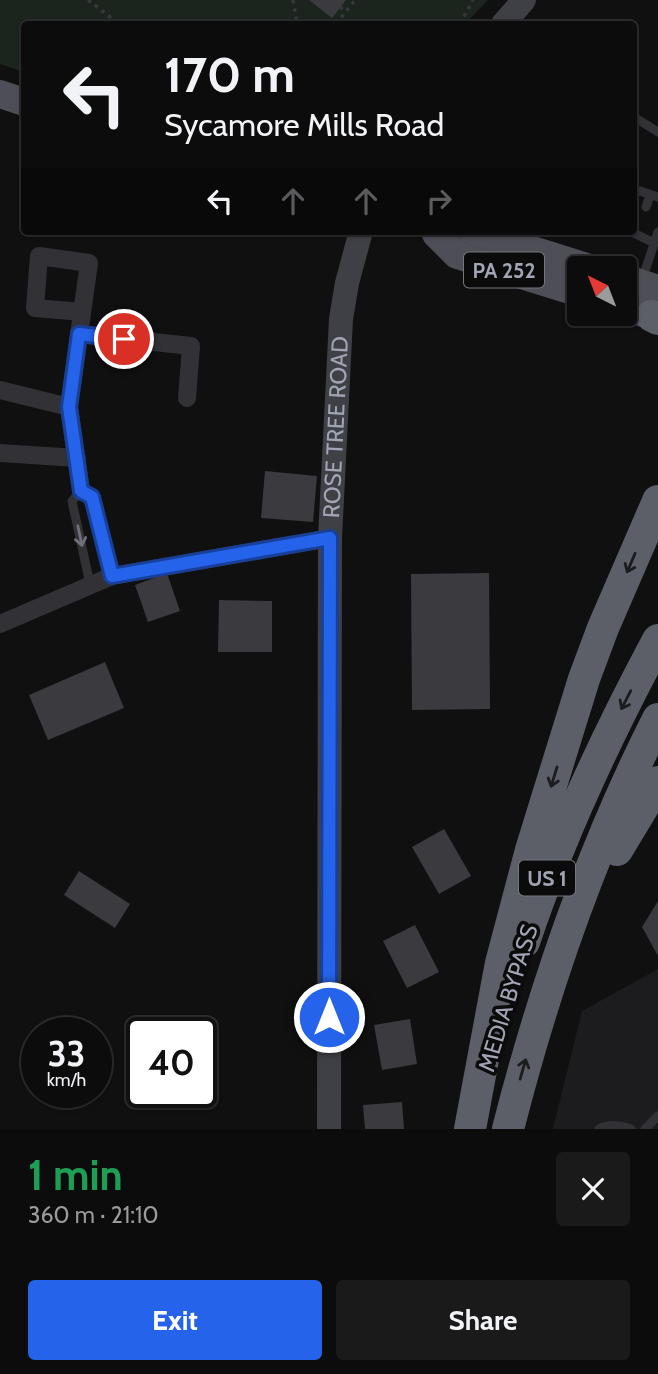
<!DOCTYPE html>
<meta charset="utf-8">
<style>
body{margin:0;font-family:Cabin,sans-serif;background:#1a1a1b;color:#f1f3f6;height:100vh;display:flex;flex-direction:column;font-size:26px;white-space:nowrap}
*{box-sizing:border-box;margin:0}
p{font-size:23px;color:#9a9b9d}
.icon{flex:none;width:38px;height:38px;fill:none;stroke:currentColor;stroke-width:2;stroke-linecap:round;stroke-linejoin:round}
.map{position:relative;height:1129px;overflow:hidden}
.side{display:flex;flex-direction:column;background:#0c0c0d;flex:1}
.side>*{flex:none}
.hud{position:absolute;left:21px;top:21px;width:616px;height:214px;border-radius:7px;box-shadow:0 2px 5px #0004,0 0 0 2px #2c2c2e;background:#0c0c0d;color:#f1f3f6;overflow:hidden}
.needle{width:46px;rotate:318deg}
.controls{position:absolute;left:567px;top:256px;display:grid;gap:14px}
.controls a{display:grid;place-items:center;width:70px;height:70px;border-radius:7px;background:#0c0c0d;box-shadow:0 2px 5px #0004,0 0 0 2px #2c2c2e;font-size:35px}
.speed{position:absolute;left:21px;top:1017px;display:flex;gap:14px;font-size:35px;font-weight:700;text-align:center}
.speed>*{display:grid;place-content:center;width:91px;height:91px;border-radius:50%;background:#0c0c0d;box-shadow:0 2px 5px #0004,0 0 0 2px #2c2c2e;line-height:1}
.speed small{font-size:18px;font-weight:400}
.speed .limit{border:4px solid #111;border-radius:10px;background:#fff;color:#111}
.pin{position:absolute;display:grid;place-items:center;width:60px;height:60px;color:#fff;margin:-30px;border:4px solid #fff;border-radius:50%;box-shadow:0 2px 7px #0007}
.me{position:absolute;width:77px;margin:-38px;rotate:0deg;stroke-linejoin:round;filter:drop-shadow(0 0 5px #0008)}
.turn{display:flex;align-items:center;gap:24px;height:147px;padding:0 28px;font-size:32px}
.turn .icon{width:91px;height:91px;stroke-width:2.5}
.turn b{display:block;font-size:49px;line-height:60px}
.lanes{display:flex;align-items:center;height:66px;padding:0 28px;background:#0003;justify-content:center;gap:35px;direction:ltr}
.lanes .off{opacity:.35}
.round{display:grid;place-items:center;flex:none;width:74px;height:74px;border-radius:7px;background:#1a1a1b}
.overview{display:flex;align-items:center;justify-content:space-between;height:119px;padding:0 28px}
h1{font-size:42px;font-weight:700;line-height:52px;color:#1e9e55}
.primary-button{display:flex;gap:14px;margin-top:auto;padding:14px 28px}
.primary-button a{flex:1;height:80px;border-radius:7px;background:#2563eb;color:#fff;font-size:28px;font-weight:700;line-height:80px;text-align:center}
.primary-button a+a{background:#1a1a1b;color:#f1f3f6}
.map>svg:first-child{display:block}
.built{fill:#1c1c1e}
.green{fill:#1c241e}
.building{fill:#3a3a3f}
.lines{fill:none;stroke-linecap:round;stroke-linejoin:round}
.path{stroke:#37383d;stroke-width:3.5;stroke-dasharray:3.5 5;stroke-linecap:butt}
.lane{stroke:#313136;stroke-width:9}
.street{stroke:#313136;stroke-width:18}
.secondary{stroke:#3f4046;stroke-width:24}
.primary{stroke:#4d4e56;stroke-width:28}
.highway{stroke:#5d5f68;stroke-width:32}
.oneway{stroke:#6f707b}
.oneway2{stroke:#1b1c1e}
.route-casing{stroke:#184099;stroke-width:18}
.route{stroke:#2563eb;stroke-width:12}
.labels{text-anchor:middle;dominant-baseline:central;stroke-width:7;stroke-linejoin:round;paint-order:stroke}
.shield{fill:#0b0b0c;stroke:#747681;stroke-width:2}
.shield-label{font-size:21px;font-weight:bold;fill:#a1a4b3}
.street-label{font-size:23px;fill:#a1a4b3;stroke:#0b0b0c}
</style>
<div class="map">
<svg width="658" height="1129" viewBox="0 0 658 1129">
<rect width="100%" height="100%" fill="#101011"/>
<polygon class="built" points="658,969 658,1129 553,1129 582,1011"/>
<polygon class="green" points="0,0 488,0 465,24 24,24 24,72 0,64"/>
<g class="building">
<polygon points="309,0 346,0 332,18"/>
<polygon points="265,471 317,476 313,522 261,518"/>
<polygon points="167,573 180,611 148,622 135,585"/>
<polygon points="489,573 490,709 412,710 411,574"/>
<polygon points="219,600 272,601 272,652 218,652"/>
<polygon points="105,662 124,708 48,740 29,695"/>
<polygon points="444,829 471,876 439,894 412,847"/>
<polygon points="79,871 130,904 115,928 64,895"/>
<polygon points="658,901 658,956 642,927"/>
<polygon points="415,925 439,972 407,988 383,941"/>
<polygon points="410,1019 417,1064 382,1070 374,1025"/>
<polygon points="402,1102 404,1129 365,1129 363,1105"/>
</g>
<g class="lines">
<g class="path">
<polyline points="88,0 119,24"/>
<polyline points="293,0 297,24"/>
<polyline points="340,7 346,12"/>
<polyline points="336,24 355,0"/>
<polyline points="460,24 473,0"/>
</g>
<g class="lane">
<polyline points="634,117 658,132"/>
<polyline points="634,189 658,197"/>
<polyline points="646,207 650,195"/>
<polyline points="630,231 654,243"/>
<polyline points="642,280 658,232"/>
<polyline points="90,584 72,501 81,491 92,497 112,576"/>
<path d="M599 1129C608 1124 622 1125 631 1129"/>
<polyline points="645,1129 658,1116"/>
</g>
<g class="street">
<polyline points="79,334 191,346 187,398"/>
<polyline points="0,390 69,407"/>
<polyline points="0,453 77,458"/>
<polyline points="81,491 69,407 89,263 39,256 35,308 82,312"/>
<polyline points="0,624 112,576 330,538"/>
</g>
<g class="secondary">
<polyline points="503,24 524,0"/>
<path id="s1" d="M329 1129 330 538 341 319 347 283 361 231"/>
</g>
<g class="primary">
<polyline points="0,94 24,102"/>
<polyline points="472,231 590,268"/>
<polyline points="436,234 457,255 579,293"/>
<polyline points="625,278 658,289"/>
<polyline points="625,307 658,318"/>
</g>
<g class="highway">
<polyline points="652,316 658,319"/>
<polyline points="617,850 658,782"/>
<path d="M524 942C559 837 606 737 658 640"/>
<polyline points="470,1129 501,963 531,850 584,679 603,628 658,501"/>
<path d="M508 1129C544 988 592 849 658 719"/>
</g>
</g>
<defs><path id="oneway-shaft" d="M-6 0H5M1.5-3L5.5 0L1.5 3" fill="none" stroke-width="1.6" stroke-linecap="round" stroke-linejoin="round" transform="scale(1.75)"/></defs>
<use class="oneway" href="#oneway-shaft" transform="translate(80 536) rotate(78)"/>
<g class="oneway2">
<use href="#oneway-shaft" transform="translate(631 563) rotate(113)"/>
<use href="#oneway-shaft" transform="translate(626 700) rotate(117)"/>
<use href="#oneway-shaft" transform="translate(554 777) rotate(107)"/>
<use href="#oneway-shaft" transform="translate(523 1069) rotate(-74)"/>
</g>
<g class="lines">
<defs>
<polyline id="route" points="124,339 79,334 69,407 81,491 92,497 112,576 330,538 329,1017"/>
</defs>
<use href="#route" class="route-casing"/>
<use href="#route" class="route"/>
</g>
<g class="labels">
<g class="shield">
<rect x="464" y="252.5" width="80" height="35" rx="5"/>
<rect x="519" y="860.5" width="56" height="35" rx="5"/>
</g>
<g class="shield-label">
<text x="504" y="270">PA 252</text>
<text x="547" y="878">US 1</text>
</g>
<g class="street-label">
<text stroke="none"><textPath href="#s1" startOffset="702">ROSE TREE ROAD</textPath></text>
<text transform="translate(508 998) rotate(-73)">MEDIA BYPASS</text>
</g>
</g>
</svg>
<div class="controls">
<a><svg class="needle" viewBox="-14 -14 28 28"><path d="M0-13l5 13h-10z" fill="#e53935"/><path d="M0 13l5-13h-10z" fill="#9a9b9d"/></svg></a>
</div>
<div class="speed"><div>33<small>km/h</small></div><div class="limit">40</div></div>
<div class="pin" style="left:124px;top:339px;background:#d93025"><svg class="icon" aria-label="arrive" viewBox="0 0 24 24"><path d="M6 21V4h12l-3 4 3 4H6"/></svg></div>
<svg class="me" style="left:329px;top:1017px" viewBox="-20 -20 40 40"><circle r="17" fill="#2563eb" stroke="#fff" stroke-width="3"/><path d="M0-11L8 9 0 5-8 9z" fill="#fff"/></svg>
<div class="hud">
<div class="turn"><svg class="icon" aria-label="left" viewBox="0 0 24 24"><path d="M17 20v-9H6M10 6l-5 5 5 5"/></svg><div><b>170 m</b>Sycamore Mills Road</div></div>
<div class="lanes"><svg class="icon" aria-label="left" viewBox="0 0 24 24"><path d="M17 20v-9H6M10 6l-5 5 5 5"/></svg><svg class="icon off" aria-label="ahead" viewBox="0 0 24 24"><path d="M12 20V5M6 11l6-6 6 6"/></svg><svg class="icon off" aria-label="ahead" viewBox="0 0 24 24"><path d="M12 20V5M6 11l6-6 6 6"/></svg><svg class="icon off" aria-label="right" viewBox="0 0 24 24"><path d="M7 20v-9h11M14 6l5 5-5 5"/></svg></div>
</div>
</div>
<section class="side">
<div class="overview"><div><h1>1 min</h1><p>360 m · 21:10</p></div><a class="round"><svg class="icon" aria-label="close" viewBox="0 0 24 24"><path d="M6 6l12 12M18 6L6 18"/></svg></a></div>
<div class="primary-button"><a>Exit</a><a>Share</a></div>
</section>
